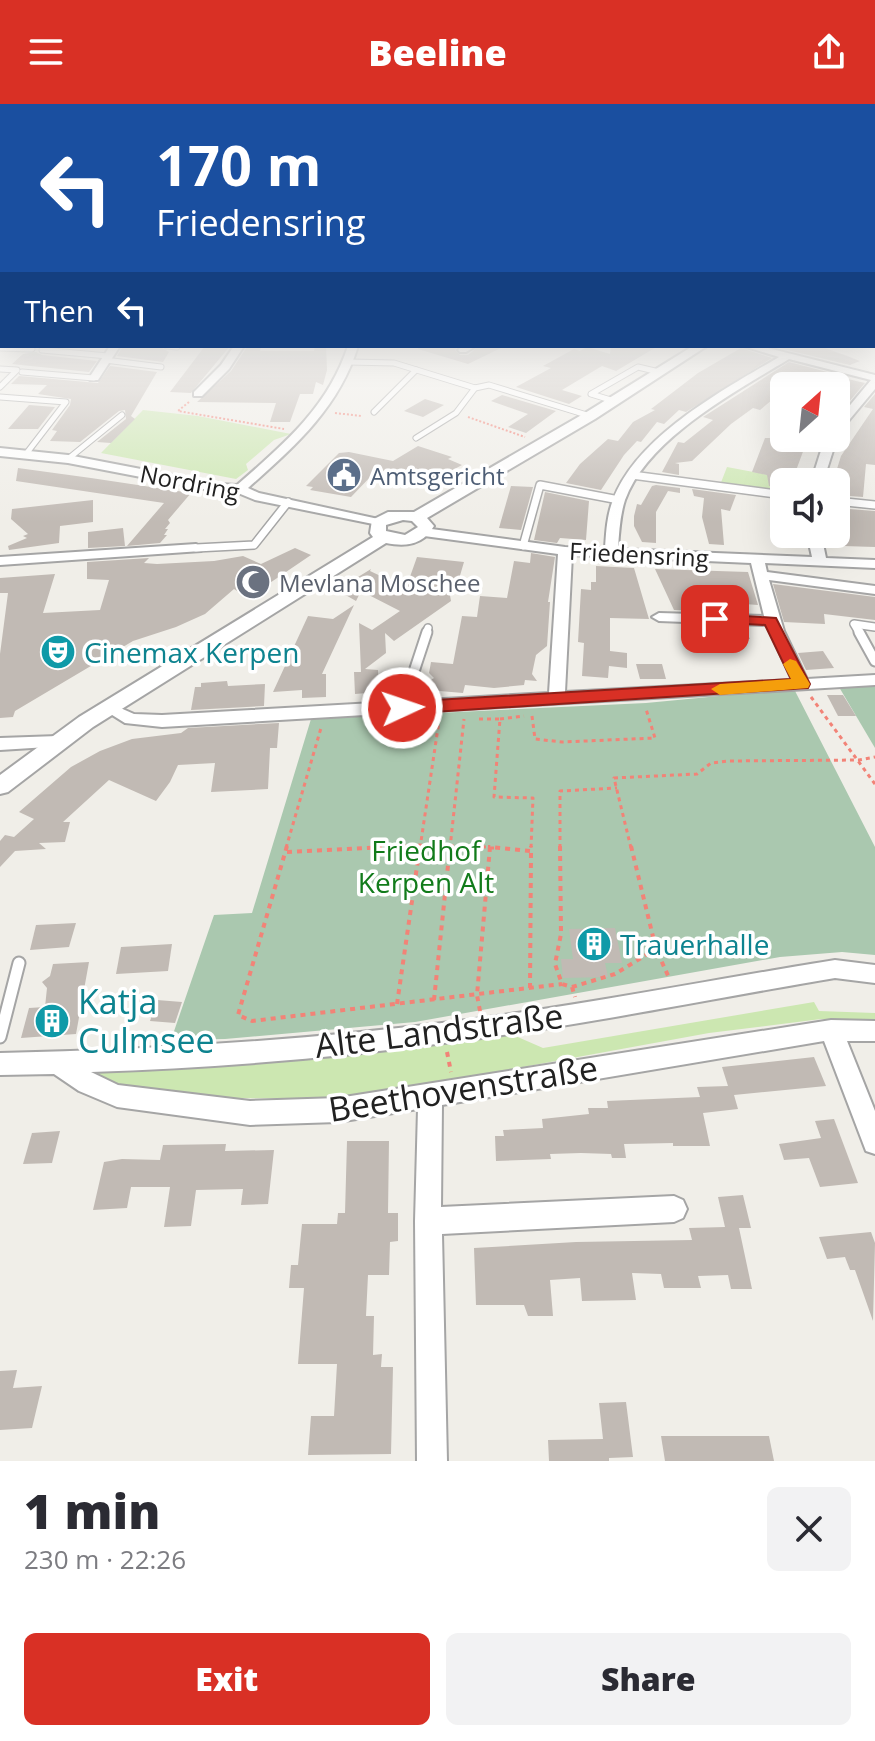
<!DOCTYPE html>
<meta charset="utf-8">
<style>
body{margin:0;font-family:"Open Sans",sans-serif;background:#f2f2f3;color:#2b2b33;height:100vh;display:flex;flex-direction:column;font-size:30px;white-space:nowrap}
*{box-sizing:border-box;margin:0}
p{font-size:26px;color:#7c7c81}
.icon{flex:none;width:44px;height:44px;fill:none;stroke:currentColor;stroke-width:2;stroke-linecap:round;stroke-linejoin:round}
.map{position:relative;height:1357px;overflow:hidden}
.drawer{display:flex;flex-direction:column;background:#fff;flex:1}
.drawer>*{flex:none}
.top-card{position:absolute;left:0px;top:0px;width:876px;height:244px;box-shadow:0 8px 32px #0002;background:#1a4fa0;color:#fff;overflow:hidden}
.needle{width:52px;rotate:27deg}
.fabs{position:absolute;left:770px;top:268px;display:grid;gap:16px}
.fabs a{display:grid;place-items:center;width:80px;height:80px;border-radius:12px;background:#fff;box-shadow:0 8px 32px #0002;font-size:40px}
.pin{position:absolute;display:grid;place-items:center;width:68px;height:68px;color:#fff;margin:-34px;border-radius:16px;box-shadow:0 4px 12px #0006}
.me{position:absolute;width:88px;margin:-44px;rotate:87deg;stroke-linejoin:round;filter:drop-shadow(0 0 6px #0008)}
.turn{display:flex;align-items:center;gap:28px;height:168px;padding:0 24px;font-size:36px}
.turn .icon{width:104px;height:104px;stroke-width:2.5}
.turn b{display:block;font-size:56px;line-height:68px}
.then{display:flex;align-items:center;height:76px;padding:0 24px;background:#0003;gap:16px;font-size:30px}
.round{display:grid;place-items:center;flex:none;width:84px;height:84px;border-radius:12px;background:#f2f2f3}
.head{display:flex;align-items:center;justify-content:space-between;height:136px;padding:0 24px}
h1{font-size:48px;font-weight:800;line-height:60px}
.button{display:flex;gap:16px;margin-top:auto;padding:16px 24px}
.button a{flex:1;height:92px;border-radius:12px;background:#d93025;color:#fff;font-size:32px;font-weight:800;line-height:92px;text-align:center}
.button a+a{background:#f2f2f3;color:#2b2b33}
header{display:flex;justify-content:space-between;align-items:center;height:104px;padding:0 24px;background:#d93025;color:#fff;font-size:36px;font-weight:800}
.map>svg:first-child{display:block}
.grass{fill:#cce7b1}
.cemetery{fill:#aac8af}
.building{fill:#c1bab4}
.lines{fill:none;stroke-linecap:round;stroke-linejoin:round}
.service-far3-casing{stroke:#a5a5a5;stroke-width:7}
.service-far2-casing{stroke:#a5a5a5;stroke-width:10}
.service-far1-casing{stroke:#a5a5a5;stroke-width:13}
.service-casing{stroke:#a5a5a5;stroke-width:15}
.minor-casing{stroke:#a5a5a5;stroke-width:4}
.tertiary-casing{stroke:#a5a5a5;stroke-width:4}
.path-far2{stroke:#f28377;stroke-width:2;stroke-dasharray:2 2;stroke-linecap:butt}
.path-far1{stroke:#f28377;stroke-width:3;stroke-dasharray:4 4;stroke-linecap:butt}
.path{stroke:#f28377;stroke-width:4;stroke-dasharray:5 5;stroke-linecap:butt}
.service-far3{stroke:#fff;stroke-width:5}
.service-far2{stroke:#fff;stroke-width:7}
.service-far1{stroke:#fff;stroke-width:9}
.service{stroke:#fff;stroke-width:11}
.minor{fill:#fff;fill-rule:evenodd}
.tertiary{fill:#fff;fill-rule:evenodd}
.route{fill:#d93025;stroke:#8d1f18;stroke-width:2}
.slow{fill:#f59e0b}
.labels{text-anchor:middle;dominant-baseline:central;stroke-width:7;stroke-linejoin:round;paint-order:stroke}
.far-service-label{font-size:24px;fill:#4e5e75;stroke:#fff;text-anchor:start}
.far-street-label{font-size:24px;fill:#212121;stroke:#fff}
.far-worship-label{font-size:24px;fill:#5b616d;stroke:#fff;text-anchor:start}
.culture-label{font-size:28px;fill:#0d838f;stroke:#fff;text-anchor:start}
.park-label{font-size:28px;fill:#127b1b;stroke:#fff}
.near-culture-label{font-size:34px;fill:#0d838f;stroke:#fff;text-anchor:start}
.near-street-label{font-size:34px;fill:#212121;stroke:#fff}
</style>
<header><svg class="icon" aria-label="menu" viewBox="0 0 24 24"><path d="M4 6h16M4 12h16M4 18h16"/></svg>Beeline<svg class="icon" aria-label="share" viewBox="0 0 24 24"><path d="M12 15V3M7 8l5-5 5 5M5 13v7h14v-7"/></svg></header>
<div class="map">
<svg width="875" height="1357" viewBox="0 0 875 1357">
<rect width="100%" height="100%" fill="#f0eee8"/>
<g class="grass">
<polygon points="143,306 198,312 291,330 274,336 246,360 248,366 236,375 101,349"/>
<polygon points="727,363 805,378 784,378 784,390 720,381"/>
<polygon points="814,898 819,907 875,909 875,918 821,915 709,929 349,995 217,994 157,988 100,976 98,971 100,967 506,928 543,944"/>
</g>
<g class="cemetery">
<polygon points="875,581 875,644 839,583"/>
<polygon points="794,585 875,743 875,851 842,848 780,853 415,918 225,935 171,936 214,811 252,809 311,615 646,599"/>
</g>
<g class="building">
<polygon points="123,242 162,244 169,248 163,258 117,252"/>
<polygon points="205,242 230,242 191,289 170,288"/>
<polygon points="315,242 326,242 327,266 323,281 316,278 313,290 300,290 290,318 270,318 276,299 197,298 231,267 247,243 261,244 260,247 314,247"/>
<polygon points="419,242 458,242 455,246 460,251 468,251 479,242 505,242 468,260 418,245"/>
<polygon points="611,242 658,242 616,267 602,262 562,286 582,292 569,300 516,283 551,264 543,262 574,245 580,247 587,243 610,250"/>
<polygon points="782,242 820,242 860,257 850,261 779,244"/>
<polygon points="741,244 772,254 686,308 679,306 664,320 657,318 641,338 637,337 624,351 601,386 566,379 580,360 608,335 618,337 633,318 655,306 651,305 698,269"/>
<polygon points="36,248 42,251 97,257 89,268 12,260 23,250"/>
<polygon points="789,258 831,269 810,277 784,270 784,286 760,306 753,304 731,320 692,357 675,359 679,360 679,371 662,368 678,338 684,339 713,316 703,313"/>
<polygon points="110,262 157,268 131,312 135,315 111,339 97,338 126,315 125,306 119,307 80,338 50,337 57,327 52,326 70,301 71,295 38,290 47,281 11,280 19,272 98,279"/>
<polygon points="843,274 865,279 848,299 836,296 836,280"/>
<polygon points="875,290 875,361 866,360 863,393 836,391 836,368 841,352 873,305 864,303"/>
<polygon points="502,291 556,307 526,329 508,323 528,310 491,297"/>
<polygon points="425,295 444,301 423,313 404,307"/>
<polygon points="29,301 55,303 38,325 8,325"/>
<polygon points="765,334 808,334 794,372 784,371 784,384 769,382 767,371 752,368"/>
<polygon points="418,342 452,353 448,355 462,361 421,383 384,367 375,368 351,393 310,386 313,383 306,382 339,349 349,348 393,357"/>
<polygon points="18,364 91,374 191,389 168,416 170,419 165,425 168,425 164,431 167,431 160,439 127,442 164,399 16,377"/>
<polygon points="656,381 680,384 680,389 668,387 656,408 656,439 642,438 634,422 634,412 637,400 641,401 652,382"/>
<polygon points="511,382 533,383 521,426 499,424"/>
<polygon points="692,385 736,391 730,407 721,405 724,441 709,440 702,413 704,394 694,392"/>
<polygon points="545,388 589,397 586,436 560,434 557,439 534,436"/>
<polygon points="93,396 93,418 60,422 59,439 9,446 8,442 27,434 23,432 28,430 11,415 12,405"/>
<polygon points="770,396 784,397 784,429 775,430"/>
<polygon points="836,404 875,407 875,443 843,442 836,426"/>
<polygon points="123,424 125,442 88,444 88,428"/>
<polygon points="295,444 311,451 258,487 252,484 242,490 234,485 205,510 176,523 133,537 15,607 13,613 0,614 0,550 8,489 0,489 0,474 55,470 43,509 100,506 109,476 87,475 87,458 149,454 144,459 157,460 214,457 243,452 261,460"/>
<polygon points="531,449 555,453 548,498 550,498 547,542 536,551 532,570 537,577 525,576 524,581 494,584 465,581 463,589 416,585 434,574 429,569 431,558 453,560 462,512 477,513 480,492 507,494 514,457 530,459"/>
<polygon points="417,453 464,458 459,475 447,474 451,497 394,537 385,529 386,549 365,565 378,566 379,588 355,590 354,568 361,568 359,519 372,526 400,507 361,487 356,497 337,486 371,465 370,467 406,484"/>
<polygon points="596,462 634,464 649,515 610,514 610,547 627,549 627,564 609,562 608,574 582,572 584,539 578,538 581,485 591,486 591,478 596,478"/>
<polygon points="655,465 748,468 758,501 731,499 736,508 674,506"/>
<polygon points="773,480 875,493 875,516 824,510 825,520 784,518"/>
<polygon points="354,501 322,570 326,570 326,593 302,594 302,586 273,588 308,512 333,515"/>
<polygon points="681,521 744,523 750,535 686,532"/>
<polygon points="823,547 834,564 806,566 798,549"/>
<polygon points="636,560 662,560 666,575 640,575"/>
<polygon points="227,577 228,582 265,580 264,602 191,606 195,583 201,583 201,579"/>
<polygon points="827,591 843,591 856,612 838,612"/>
<polygon points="279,619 277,644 270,644 268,685 211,688 215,659 178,661 170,678 156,697 109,676 63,718 70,718 65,738 39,739 46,745 15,747 0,763 0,737 5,731 14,733 34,715 19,708 71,663 100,647 132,635 181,629 188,624"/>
<polygon points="76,819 69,843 30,846 36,821"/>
<polygon points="615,824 622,859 605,859 608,873 563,874 561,855 573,855 569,825"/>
<polygon points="172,840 168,867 116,870 121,843"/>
<polygon points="89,858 76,930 21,934 29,904 45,903 47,884 42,878 50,872 53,860"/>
<polygon points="157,896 182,898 175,919 150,917"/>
<polygon points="814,953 826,982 734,991 738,1005 703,1009 710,1042 673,1042 673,1039 624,1040 626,1054 612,1054 611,1050 581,1049 550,1050 551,1055 496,1057 495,1032 504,1032 503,1026 543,1024 542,1015 589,1010 588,1004 608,1004 607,997 700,993 697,983 728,982 722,963"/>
<polygon points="834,1015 858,1079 820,1083 809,1054 784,1056 779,1040 821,1034 815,1017"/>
<polygon points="60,1027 52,1059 23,1060 32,1029"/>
<polygon points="347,1037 389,1037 388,1109 398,1109 398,1137 390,1138 389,1171 368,1171 366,1212 374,1212 373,1251 382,1250 381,1263 393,1263 391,1350 308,1351 311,1312 334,1312 337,1260 298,1260 304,1184 289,1184 291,1161 298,1161 302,1120 337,1120 338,1109 345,1109"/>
<polygon points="226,1040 225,1047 274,1046 268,1100 241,1101 243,1085 196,1086 191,1122 164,1123 170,1083 131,1083 127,1104 93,1106 104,1058 122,1055 160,1056 163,1041"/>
<polygon points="743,1091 751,1124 739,1124 752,1185 731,1185 728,1171 698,1172 701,1184 664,1184 661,1170 632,1169 636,1196 582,1197 580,1174 550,1176 553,1212 528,1212 524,1201 476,1201 474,1144 576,1138 692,1136 689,1124 725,1123 718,1093"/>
<polygon points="871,1128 875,1139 873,1217 855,1166 850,1166 845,1153 827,1155 819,1133"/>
<polygon points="17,1266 13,1284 42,1282 32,1324 0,1326 0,1267"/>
<polygon points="626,1298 633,1353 609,1354 609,1357 549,1357 548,1336 603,1335 599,1299"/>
<polygon points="661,1332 769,1332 774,1357 665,1357"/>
</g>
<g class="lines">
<defs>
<g id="service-far3">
<polyline points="167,242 177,243"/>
<polyline points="0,244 32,245"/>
<polyline points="42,246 108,252"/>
<polyline points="105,256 161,263"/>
<polyline points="349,258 394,259 475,284 489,281 590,312"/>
<polyline points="0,265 17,266 0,283"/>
<polyline points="22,268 94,274"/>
<polyline points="0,293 66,298 26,350"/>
<polyline points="614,297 591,290 638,263 659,268"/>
<polyline points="374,308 416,266"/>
<polyline points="416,334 456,309 475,284"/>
<polyline points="68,355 122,311"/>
</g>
<g id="service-far2">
<polyline points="632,371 784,391"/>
<polyline points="836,397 875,401"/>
<polyline points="523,442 540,381 619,396"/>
<polyline points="196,444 254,441 288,398"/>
<polyline points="426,530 428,524"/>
<polyline points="860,530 854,520 875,523"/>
</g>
<g id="service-far1">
<polyline points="859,528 875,557"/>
<polyline points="402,604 427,528"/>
</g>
<polyline id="service" points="0,933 19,859"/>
<g id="minor">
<polygon points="110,242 120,242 98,276 90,276 89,274"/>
<polygon points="234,242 244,242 229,265 202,292 194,292 194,288 221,261"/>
<path d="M348 242H358C339 304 295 342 248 384L259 389 383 416V422L255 396 238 389 219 388 68 359 0 352V344L68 351 219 380 237 381C284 340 328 303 348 242Z"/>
<polygon points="463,242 476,242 466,248 460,248 458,246"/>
<path d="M743 242H760L875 271V285L840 327 836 328V318L871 276 789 255C735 288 648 334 625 396 620 411 619 429 618 445L812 453 807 430H821L826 454 875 456V464L765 459 767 468 875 482V490L769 476 784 527 807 575 875 571V581L162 623 125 619 101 604 109 599 134 610 162 611 549 589 558 450 424 432 417 428 424 424 565 443 605 445C606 428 607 411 613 396 637 332 723 286 779 253ZM572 451 751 459 764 512 659 509 652 513 659 517 767 521 792 576 565 588Z"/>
<polygon points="825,334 837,334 823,378 811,378"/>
<polygon points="196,440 203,444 201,447 0,461 0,453"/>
<polygon points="58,632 64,634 67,638 64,642 0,646 0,634"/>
<path d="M835 856 875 861V879L835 874C710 895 585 921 459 937 337 954 214 964 91 968L118 981 250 997 338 994 831 916 875 917V937H847L875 1007V1050L866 1047 824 937 442 1001 441 1103 674 1092 683 1096 687 1105 683 1114 674 1118 442 1130 447 1357H417L415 1117 418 1005 338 1018 250 1021 117 1003 79 987 54 970 0 971V949C153 946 306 936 459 917 585 901 710 876 835 856Z"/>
</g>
<path id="tertiary" d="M693 242H707L595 315 427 414 434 422C423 441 406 443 386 439L93 623 8 688 0 690V671L79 613 373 433 370 429 372 416 388 408H414L585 309ZM403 416 412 417 418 423 405 431 386 427V421Z"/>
</defs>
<use href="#service-far3" class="service-far3-casing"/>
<use href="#service-far2" class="service-far2-casing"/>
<use href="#service-far1" class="service-far1-casing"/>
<use href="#service" class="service-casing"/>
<use href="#minor" class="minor-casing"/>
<use href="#tertiary" class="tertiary-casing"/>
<g class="path-far2">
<polyline points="189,298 178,307 284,325"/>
<polyline points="335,309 362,312"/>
<polyline points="468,313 525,333"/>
</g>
<g class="path-far1">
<polyline points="811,593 875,680"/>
<polyline points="532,612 535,635 562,638 655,634 646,605"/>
<polyline points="479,615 500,615 494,693 533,694 531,744"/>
<polyline points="500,615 524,612"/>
<polyline points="286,744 321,624 324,624"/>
<polyline points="370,744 423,741 490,743"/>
<polyline points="420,744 439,617"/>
<polyline points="450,744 464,615"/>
<polyline points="490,744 498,744"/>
<polyline points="560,744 560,687 617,684"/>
<polyline points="631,744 614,674 697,670 711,659 729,657 859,656 875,653"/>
</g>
<g class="path">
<polyline points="287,742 238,911 252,917 562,880"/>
<polyline points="448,742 490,743"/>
<polyline points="560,742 561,830 555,860 562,880 572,883 575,893"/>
<polyline points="631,742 656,845 670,876"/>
<polyline points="287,748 409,742"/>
<polyline points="572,883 615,870 654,846"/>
<polyline points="530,884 531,748"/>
<polyline points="434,896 450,742"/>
<polyline points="397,900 420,742"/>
<polyline points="480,907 477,891 490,743 531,747 531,742"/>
<polyline points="447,948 451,968"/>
</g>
<use href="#service-far3" class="service-far3"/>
<use href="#service-far2" class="service-far2"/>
<use href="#service-far1" class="service-far1"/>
<use href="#service" class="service"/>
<use href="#minor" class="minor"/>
<use href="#tertiary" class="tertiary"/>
</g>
<linearGradient id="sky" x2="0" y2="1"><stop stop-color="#8fc0e3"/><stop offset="0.55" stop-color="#f8f7f5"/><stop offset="1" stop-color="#f8f7f5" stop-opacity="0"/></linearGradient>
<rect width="875" height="418" fill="url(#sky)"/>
<polygon class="route" points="715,510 776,514 810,580 808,584 402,610 393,604 402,598 791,575 765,521 709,518 709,512"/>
<polygon class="slow" points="790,555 796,557 810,580 808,584 720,591 711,585 720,580 791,575 783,560"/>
<defs>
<symbol id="civic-disc" viewBox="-11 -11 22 22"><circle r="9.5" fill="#5c6f8a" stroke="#fff"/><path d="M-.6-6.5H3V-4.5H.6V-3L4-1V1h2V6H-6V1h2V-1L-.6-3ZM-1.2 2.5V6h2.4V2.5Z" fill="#fff"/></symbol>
<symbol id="mosque-disc" viewBox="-11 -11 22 22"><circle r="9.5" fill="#6b7280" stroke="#fff"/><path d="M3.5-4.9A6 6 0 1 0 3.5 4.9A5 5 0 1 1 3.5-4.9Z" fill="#fff"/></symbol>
<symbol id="theatre-disc" viewBox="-11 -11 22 22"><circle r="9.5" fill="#0f9aa8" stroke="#fff"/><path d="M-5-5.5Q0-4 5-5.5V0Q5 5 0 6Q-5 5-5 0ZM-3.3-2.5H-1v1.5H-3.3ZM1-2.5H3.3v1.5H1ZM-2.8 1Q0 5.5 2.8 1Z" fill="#fff"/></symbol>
<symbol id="building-disc" viewBox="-11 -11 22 22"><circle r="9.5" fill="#0f9aa8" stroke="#fff"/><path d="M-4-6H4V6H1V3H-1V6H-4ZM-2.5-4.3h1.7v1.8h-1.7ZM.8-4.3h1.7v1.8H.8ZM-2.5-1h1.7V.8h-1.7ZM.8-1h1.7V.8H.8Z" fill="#fff"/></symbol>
</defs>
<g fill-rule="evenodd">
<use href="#civic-disc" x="324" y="351" width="40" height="40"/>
<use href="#mosque-disc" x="233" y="458" width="40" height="40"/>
<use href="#theatre-disc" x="38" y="528" width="40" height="40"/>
<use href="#building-disc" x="574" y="820" width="40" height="40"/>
<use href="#building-disc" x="32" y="897" width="40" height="40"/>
</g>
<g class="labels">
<g class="far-service-label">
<text x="370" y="371">Amtsgericht</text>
</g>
<g class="far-street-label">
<text transform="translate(190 378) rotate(11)">Nordring</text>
<text transform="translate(639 450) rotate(3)">Friedensring</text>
</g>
<g class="far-worship-label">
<text x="279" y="478">Mevlana Moschee</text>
</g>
<g class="culture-label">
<text x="84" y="548">Cinemax Kerpen</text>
<text x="620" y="840">Trauerhalle</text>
</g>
<g class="park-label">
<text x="426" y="746">Friedhof<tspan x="426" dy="32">Kerpen Alt</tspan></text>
</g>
<g class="near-culture-label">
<text x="78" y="897">Katja<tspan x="78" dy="39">Culmsee</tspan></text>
</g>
<g class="near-street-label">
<text transform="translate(439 926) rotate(-7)">Alte Landstraße</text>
<text transform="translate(463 984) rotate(-9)">Beethovenstraße</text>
</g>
</g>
</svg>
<div class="fabs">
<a><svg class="needle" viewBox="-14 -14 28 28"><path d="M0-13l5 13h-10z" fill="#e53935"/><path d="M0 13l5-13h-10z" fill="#7c7c81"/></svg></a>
<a><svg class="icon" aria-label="sound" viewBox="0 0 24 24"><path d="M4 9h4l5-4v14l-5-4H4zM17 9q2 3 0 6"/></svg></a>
</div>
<div class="pin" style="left:715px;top:515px;background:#d93025"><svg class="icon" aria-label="arrive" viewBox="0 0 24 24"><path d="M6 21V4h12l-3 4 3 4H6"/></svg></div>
<svg class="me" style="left:402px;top:604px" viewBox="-20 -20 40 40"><circle r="17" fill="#d93025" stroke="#fff" stroke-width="3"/><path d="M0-11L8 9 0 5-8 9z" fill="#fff"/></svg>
<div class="top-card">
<div class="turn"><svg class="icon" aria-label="left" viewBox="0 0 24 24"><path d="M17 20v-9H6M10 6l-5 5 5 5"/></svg><div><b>170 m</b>Friedensring</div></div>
<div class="then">Then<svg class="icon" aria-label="left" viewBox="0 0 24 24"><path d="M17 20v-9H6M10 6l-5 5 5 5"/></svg></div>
</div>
</div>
<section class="drawer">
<div class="head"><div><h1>1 min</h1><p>230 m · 22:26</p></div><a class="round"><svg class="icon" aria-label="close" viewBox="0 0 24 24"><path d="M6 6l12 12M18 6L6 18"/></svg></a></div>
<div class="button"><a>Exit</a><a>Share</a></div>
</section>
